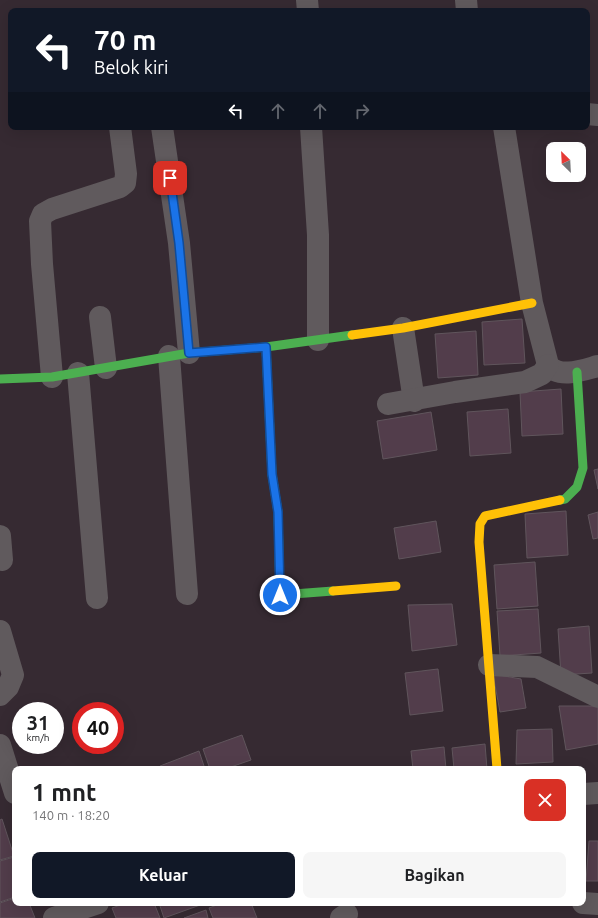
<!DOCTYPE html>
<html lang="id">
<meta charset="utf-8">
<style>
body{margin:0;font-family:Ubuntu,sans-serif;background:#f6f6f6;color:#202124;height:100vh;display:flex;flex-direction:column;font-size:15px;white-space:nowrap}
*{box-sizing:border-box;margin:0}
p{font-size:13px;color:#757577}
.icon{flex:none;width:22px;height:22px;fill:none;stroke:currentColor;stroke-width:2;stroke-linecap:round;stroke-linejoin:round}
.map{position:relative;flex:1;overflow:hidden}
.sheet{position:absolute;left:12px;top:766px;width:574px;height:140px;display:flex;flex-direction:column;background:#fff;border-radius:8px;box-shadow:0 4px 16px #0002}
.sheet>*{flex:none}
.guide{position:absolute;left:8px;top:8px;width:582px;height:122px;border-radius:8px;box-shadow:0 4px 16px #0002;background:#111827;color:#fff;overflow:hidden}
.needle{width:26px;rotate:336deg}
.tools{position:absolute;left:546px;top:142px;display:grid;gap:8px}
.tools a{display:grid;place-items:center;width:40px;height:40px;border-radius:8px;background:#fff;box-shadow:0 4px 16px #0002;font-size:20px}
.speed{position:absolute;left:12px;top:702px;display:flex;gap:8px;font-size:20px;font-weight:700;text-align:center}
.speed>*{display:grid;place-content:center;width:52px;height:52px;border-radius:50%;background:#fff;box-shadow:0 4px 16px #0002;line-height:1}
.speed small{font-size:10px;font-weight:400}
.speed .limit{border:6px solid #d22;background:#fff;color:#111}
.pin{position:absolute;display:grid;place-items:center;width:34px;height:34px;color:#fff;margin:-17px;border-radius:8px;box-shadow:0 2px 6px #0006}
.me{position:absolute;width:44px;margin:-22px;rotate:0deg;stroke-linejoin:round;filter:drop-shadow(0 0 3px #0008)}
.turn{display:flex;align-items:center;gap:14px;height:84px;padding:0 20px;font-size:18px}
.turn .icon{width:52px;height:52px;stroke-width:2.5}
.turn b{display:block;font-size:28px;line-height:34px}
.lanes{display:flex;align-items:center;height:38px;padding:0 20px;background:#0003;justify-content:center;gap:20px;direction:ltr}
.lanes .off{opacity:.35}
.round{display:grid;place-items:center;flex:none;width:42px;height:42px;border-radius:8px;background:#f6f6f6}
.summary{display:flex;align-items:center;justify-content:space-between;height:68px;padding:0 20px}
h1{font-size:24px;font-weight:700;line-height:30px}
.action{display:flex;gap:8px;margin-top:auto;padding:8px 20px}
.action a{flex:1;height:46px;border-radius:8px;background:#111827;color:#fff;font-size:16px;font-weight:700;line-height:46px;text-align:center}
.action a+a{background:#f6f6f6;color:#202124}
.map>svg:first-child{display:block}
.building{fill:#523d4b;stroke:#60555c}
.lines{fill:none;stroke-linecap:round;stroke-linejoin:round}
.street{stroke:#605a5d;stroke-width:22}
.fast{stroke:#4caf50;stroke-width:9}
.slow{stroke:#ffc107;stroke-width:9}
.route-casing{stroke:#114b97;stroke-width:10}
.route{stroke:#1a73e8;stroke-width:7}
</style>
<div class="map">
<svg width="598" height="918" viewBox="0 0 598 918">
<rect width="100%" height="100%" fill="#362a32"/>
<g class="building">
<polygon points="522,319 525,363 484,365 482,322"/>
<polygon points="476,331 478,375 438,378 435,334"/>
<polygon points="561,389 563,434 522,436 520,392"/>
<polygon points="508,409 511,453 470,456 467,412"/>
<polygon points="431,412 437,450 383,459 377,421"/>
<polygon points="598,469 598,489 594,470"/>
<polygon points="566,511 568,555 527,558 525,514"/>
<polygon points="598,512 598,538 593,539 588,515"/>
<polygon points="436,521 441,552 399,559 394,528"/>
<polygon points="535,562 538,606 497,609 494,565"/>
<polygon points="452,604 457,645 412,651 408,605"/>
<polygon points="538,609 541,653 500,656 497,611"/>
<polygon points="589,626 592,673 561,675 558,629"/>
<polygon points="438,669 443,711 410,715 405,673"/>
<polygon points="493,674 521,679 526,708 500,712"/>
<polygon points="559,706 598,706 598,744 566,750"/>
<polygon points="552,729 553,762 516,764 517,730"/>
<polygon points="242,735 251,760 225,769 210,769 203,749"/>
<polygon points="485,744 487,769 454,769 452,748"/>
<polygon points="444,747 446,769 413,769 411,751"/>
<polygon points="199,751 205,769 162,769 160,766"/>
<polygon points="2,819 14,856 0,860 0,820"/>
<polygon points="589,841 598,841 598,881 586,881"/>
<polygon points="14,857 15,897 0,902 0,861"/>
<polygon points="15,898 15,903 29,903 35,918 0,918 0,903"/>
<polygon points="126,903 154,903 160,918 116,918 112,908"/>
<polygon points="159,903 203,903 203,904 164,918"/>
<polygon points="222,903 251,903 257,918 213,918 209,908"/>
<polygon points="206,910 208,918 184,918"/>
</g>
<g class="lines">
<g class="street">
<polyline points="307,0 308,11"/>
<polyline points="466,0 467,11"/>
<polyline points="587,114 598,115"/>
<polyline points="162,127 179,243 189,353"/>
<polyline points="311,127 318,235 318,340"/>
<path d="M504 127 532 303 548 365C559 379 583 370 598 366"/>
<polyline points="100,317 106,368"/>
<polyline points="403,328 414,401"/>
<polyline points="169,356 187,594"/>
<polyline points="78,373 97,598"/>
<polyline points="52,377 42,264 40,221 43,214 52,209 120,187 125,183 126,174 120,127"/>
<polyline points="388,404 455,392 525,382 542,374 548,365"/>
<polyline points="0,536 2,560"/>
<polyline points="0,631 13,675 8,687 0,695"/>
<polyline points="489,665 537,667 598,697"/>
<polyline points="0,745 15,793"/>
<polyline points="583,794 598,793"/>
<polyline points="583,903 598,904"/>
<polyline points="54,918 98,903"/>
<polyline points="341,918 347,914"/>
</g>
<g class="fast">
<polyline points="266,347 272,474 278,512 280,595 333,591"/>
<polyline points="0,379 52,377 189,353 266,347 352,335"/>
<polyline points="560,500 565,499 577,487 583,468 577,372"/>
</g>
<g class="slow">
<polyline points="352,335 403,328 532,303"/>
<polyline points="333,591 396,586"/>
<polyline points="497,769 479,542 480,524 485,516 560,500"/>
</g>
</g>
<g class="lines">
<defs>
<polyline id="route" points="170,178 179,243 189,353 266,347 272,474 278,512 280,595"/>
</defs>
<use href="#route" class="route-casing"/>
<use href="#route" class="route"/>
</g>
</svg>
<div class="tools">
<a><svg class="needle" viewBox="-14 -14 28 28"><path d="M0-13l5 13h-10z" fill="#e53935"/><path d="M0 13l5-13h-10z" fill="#757577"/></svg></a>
</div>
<div class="speed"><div>31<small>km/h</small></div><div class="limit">40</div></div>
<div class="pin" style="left:170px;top:178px;background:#d93025"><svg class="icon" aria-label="arrive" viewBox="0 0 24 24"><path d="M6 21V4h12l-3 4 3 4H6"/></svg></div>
<svg class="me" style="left:280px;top:595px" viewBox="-20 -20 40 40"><circle r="17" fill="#1a73e8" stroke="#fff" stroke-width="3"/><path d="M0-11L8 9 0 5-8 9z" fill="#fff"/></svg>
<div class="guide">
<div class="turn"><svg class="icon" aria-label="left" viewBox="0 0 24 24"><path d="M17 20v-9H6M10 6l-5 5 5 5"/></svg><div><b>70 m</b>Belok kiri</div></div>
<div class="lanes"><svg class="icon" aria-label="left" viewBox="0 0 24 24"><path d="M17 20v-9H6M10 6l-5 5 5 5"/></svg><svg class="icon off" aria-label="ahead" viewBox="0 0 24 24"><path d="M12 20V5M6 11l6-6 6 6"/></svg><svg class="icon off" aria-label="ahead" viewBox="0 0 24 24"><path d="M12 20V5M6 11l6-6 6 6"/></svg><svg class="icon off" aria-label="right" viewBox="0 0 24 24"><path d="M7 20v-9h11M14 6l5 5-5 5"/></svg></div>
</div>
<section class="sheet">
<div class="summary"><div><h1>1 mnt</h1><p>140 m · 18:20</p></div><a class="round" style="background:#d93025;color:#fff"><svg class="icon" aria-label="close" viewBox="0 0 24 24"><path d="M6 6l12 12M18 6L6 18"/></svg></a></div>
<div class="action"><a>Keluar</a><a>Bagikan</a></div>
</section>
</div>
